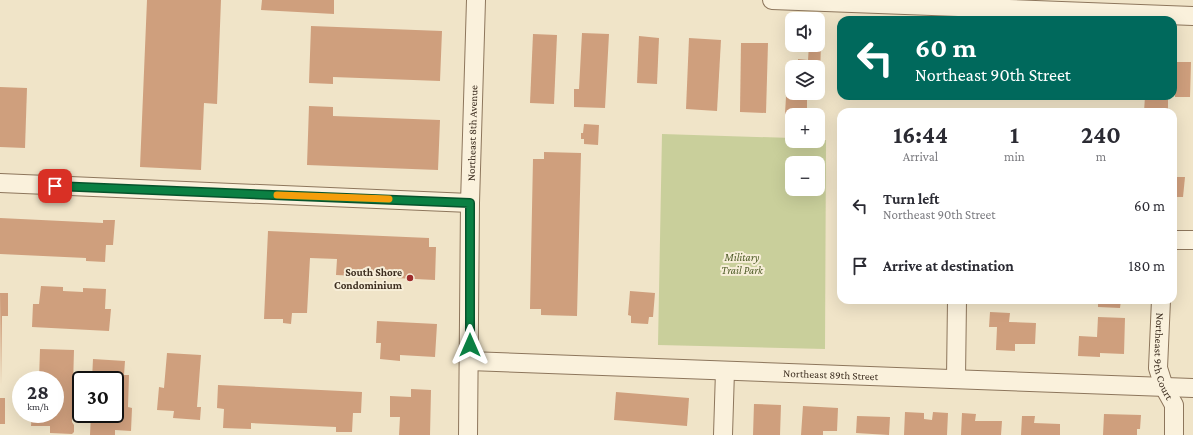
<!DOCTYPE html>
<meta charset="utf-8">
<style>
body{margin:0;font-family:"Crimson Pro",serif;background:#f7f7f7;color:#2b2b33;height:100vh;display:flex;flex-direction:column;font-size:15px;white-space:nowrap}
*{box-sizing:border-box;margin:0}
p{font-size:13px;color:#7c7c81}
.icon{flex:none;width:22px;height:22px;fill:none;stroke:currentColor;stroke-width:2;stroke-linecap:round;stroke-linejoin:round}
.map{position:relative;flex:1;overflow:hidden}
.details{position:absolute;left:837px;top:108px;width:340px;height:196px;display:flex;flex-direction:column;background:#fff;border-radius:12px;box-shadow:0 4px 16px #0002}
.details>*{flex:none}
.banner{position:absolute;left:837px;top:16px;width:340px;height:84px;border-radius:12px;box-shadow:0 4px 16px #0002;background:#00695c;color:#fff;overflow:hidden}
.controls{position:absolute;left:785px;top:12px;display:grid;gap:8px}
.controls a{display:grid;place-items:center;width:40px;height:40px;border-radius:8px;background:#fff;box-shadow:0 4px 16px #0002;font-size:20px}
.speed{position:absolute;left:12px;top:371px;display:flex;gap:8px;font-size:20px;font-weight:700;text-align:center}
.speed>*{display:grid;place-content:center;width:52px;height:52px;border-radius:50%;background:#fff;box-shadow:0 4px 16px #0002;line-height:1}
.speed small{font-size:10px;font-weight:400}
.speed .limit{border:2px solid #111;border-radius:6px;background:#fff;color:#111}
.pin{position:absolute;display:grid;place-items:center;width:34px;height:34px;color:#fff;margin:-17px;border-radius:8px;box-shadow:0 2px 6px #0006}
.me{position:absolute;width:44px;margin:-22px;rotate:0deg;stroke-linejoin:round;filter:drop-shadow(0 0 3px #0008)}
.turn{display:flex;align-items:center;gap:14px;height:84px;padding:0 12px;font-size:18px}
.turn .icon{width:52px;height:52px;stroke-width:2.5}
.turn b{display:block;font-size:28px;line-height:34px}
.eta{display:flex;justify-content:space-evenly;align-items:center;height:68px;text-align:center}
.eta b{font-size:24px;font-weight:700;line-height:28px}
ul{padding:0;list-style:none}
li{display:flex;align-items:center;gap:12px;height:60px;padding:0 12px}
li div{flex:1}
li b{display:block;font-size:15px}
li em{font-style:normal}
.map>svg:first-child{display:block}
.green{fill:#c9cf9b;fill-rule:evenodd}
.building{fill:#cf9f7d}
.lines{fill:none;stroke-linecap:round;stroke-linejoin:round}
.minor-casing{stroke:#8d765c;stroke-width:20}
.minor{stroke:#faf1dc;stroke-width:18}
.route-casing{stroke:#07532c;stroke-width:10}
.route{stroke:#0b8043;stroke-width:7}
.slow{stroke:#f59e0b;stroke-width:7}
.poi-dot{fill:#9e2a2b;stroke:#f7eed8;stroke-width:1.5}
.labels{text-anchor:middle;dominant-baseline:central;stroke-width:4;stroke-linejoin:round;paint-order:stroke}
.street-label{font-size:11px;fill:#3d2e20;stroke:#f7eed8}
.park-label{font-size:11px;font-style:italic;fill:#4d5a26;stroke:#f7eed8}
.poi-label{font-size:11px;font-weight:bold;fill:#3d2e20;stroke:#f7eed8;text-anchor:end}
</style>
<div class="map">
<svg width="1193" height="435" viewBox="0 0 1193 435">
<rect width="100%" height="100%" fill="#f0e4c8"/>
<path class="green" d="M662 134 792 138V141L826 140 825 349 658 345ZM792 163H818V189H792Z"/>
<g class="building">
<polygon points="147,0 221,0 217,104 204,103 201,170 140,167"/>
<polygon points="262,0 334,0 334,14 261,10"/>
<polygon points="311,26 442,31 440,81 333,77 333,84 309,83"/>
<polygon points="582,33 609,34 605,108 574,107 574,89 579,89"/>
<polygon points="533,34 557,35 554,104 530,103"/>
<polygon points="639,36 659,38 657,84 637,83"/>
<polygon points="689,38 721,40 717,111 686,109"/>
<polygon points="741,43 768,43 766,113 740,112"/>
<polygon points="821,44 820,75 818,75 818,67 798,67 798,59 808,60 809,45"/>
<polygon points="1177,62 1191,62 1190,97 1175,97 1175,91 1173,91 1173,70 1177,70"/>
<polygon points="0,87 27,88 25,148 0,147"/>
<polygon points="798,93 807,93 807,115 785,114 786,97 798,98"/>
<polygon points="1056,96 1071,96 1071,99 1056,98"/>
<polygon points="1145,96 1168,96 1168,112 1144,112"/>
<polygon points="309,106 333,107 333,116 440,120 438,170 307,165"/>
<polygon points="584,124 599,125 598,145 584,144 584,139 581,139 581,133 583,133"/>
<polygon points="544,152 581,153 577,316 541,315 541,309 530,309 533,159 544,159"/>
<polygon points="1173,177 1185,177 1183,197 1173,197"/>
<polygon points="0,218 103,223 103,220 115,220 113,245 106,245 105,262 86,261 86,258 0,254"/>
<polygon points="268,231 429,238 429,247 436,247 435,280 336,275 337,259 310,258 307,313 292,313 291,324 283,323 283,319 264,319"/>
<polygon points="41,286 63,287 63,291 83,292 83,288 106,289 105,309 111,309 109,331 32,327 33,304 39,304"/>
<polygon points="630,291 655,293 653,317 649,317 648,324 631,323 631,316 628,315"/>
<polygon points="0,293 8,293 8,316 2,316 1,385"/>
<polygon points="993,300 1022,300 1022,304 993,303"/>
<polygon points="1098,300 1121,300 1120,308 1098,307"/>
<polygon points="990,312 1010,313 1009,322 1036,323 1035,344 1015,344 1015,351 996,350 997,327 989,327"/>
<polygon points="1098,317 1125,318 1124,354 1100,353 1100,357 1078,356 1079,336 1097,337"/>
<polygon points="377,321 437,324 435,357 400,355 400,361 380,359 381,343 376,343"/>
<polygon points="40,349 74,350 72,422 74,425 74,432 72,434 50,433 50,426 31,426 32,414 55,414 55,380 39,380"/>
<polygon points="167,353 201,355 197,407 201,407 200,420 173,418 174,411 157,410 159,387 164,388"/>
<polygon points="93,359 125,361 124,375 129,375 128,407 132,408 131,431 115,430 115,435 90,435 91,414 115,414 115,380 92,380"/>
<polygon points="218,385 362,392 361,413 353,413 352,432 336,432 336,427 251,423 251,429 223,428 224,409 217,408"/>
<polygon points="411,389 431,390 430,435 399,435 400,417 390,417 390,396 411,397"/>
<polygon points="616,392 689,398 687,426 614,420"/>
<rect x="0" y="398" width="5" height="26"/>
<polygon points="754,404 781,405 780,435 753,435"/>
<polygon points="803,406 838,408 837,431 823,431 823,435 801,435"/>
<polygon points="905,412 924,413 924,419 932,420 933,412 948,413 947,435 904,435"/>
<polygon points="962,413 976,414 975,421 1002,421 1001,435 961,435"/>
<polygon points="1104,414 1141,415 1140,429 1137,429 1137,435 1103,435"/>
<polygon points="857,416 890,417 889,435 856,433"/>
<polygon points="1022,416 1035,416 1034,423 1060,424 1060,435 1021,435"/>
</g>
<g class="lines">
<defs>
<g id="minor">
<polyline points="772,0 1193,16"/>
<polyline points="0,183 470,203"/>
<polyline points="1173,240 1193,240"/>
<path id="s1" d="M1161 300 1158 368 1164 387 1174 405V435"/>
<path id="s2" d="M469 361 1193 388"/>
<polyline points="956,378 957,300"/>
<path id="s3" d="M468 435 470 203 476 0"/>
<polyline points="723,435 725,371"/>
</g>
</defs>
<use href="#minor" class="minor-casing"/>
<use href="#minor" class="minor"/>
</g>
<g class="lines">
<defs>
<polyline id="route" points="55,186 470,203 470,345"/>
</defs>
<use href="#route" class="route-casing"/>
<use href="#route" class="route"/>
<polyline class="slow" points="277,195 389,199"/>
</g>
<circle class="poi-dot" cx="410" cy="278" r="4"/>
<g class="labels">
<g class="street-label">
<text stroke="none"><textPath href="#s3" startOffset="302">Northeast 8th Avenue</textPath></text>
<text stroke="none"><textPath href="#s1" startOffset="57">Northeast 9th Court</textPath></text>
<text stroke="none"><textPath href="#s2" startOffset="362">Northeast 89th Street</textPath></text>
</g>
<g class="park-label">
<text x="742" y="257">Military<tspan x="742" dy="13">Trail Park</tspan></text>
</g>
<g class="poi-label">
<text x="402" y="272">South Shore<tspan x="402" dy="13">Condominium</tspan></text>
</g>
</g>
</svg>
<div class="controls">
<a><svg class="icon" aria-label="sound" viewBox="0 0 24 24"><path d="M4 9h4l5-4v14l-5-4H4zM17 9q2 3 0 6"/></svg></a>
<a><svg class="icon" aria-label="layers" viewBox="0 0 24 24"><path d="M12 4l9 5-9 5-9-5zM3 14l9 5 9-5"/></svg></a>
<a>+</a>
<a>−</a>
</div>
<div class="speed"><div>28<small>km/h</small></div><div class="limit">30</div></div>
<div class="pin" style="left:55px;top:186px;background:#d93025"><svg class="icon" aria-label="arrive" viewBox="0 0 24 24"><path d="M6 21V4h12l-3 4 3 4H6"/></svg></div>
<svg class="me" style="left:470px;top:345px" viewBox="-20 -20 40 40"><path d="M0-17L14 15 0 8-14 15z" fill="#0b8043" stroke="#fff" stroke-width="4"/></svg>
<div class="banner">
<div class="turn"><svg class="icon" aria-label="left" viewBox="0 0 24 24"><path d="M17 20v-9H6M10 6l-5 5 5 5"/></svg><div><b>60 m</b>Northeast 90th Street</div></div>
</div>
<section class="details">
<div class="eta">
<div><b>16:44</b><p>Arrival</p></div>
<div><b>1</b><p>min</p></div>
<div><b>240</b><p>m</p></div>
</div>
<ul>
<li><svg class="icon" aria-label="left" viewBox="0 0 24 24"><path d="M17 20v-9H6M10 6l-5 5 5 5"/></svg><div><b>Turn left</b><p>Northeast 90th Street</p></div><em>60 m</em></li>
<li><svg class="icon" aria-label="arrive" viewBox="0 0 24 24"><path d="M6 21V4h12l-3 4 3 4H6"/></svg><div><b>Arrive at destination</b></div><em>180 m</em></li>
</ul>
</section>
</div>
